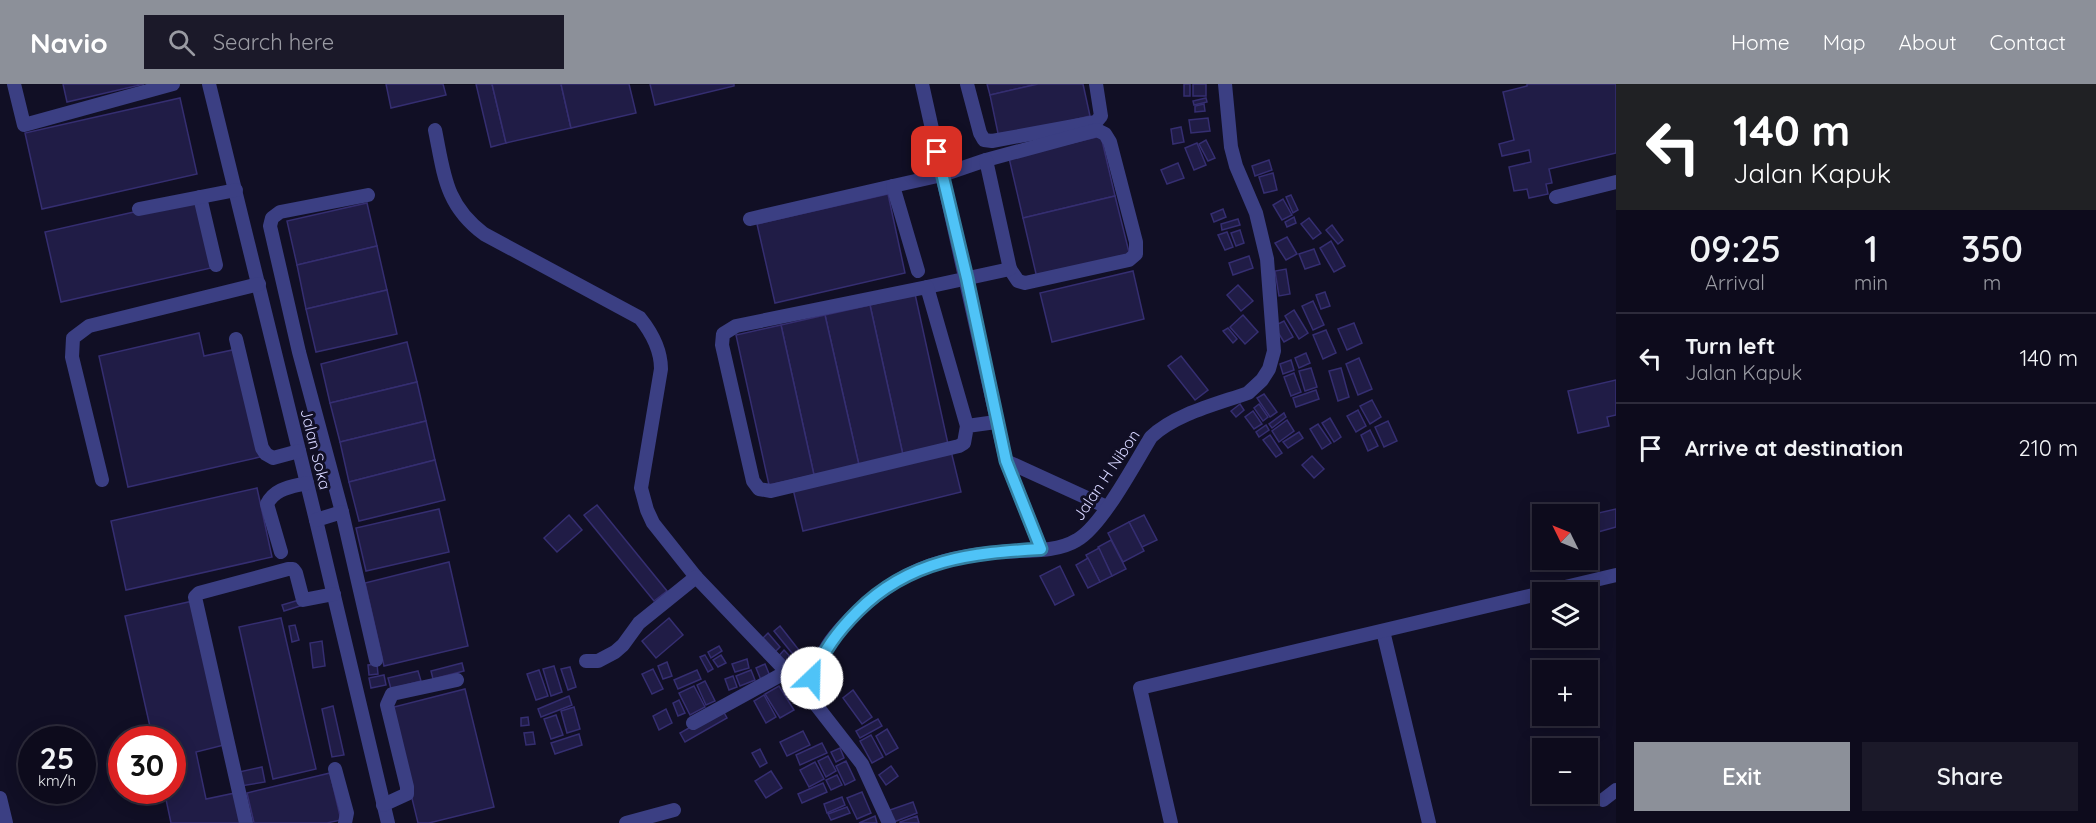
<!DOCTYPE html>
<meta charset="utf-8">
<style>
body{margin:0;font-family:Quicksand,sans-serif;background:#1b1929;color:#f1f3f6;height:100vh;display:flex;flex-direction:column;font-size:22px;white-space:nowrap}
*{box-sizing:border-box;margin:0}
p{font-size:20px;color:#9a9ba3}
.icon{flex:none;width:33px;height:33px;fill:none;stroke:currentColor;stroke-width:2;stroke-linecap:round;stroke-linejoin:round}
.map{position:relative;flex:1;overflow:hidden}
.details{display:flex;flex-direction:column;background:#0d0b1c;width:480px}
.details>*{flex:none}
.banner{background:#202124;color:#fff;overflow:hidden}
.needle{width:39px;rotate:313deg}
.tools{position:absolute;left:1532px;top:420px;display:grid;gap:12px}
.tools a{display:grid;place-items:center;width:66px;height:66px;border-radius:0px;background:#0d0b1c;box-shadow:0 3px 15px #0003,0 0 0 2px #2d2b3b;font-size:30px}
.speed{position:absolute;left:18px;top:642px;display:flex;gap:12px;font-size:30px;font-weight:700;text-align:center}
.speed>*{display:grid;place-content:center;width:78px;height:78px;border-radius:50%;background:#0d0b1c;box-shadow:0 3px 15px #0003,0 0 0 2px #2d2b3b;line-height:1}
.speed small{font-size:15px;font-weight:400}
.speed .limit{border:9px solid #d22;background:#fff;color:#111}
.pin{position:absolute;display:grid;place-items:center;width:51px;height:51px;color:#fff;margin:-26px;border-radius:12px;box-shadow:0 3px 9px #0006}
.me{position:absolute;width:66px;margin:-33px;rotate:24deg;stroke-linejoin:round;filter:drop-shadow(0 0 4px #0008)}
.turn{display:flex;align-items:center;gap:21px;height:126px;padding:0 18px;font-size:27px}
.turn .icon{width:78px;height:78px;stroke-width:2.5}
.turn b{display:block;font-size:42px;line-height:51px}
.eta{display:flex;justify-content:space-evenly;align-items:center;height:102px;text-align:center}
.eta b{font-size:36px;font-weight:600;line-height:42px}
.action{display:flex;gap:12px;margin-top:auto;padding:12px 18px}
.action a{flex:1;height:69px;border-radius:0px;background:#8c9099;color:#fff;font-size:24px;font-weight:600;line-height:69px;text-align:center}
.action a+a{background:#1b1929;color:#f1f3f6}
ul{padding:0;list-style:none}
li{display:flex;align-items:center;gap:18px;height:90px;padding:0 18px;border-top:2px solid #2d2b3b}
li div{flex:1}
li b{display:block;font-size:22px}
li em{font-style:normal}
header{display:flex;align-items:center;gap:36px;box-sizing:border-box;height:84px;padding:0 30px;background:#8c9099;color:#fff}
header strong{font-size:28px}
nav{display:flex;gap:33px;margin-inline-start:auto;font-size:21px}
.search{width:420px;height:54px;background:#1b1929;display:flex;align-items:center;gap:15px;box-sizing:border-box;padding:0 21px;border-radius:0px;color:#9a9ba3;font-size:22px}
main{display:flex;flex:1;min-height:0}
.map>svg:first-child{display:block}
.building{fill:#201c46;stroke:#352e71;stroke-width:1.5}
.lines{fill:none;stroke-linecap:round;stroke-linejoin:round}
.minor{stroke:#3b3f83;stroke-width:14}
.route-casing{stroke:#337fa1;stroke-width:15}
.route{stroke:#4fc3f7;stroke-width:10}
.labels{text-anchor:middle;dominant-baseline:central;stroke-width:6;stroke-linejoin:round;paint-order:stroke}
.street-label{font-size:16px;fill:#d5d4fe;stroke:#110f25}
</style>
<header>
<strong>Navio</strong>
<div class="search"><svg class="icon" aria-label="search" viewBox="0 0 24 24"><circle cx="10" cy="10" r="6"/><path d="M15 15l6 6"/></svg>Search here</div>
<nav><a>Home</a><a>Map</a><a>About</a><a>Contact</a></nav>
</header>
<main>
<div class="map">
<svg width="1616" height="739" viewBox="0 0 1616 739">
<rect width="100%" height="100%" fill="#110f25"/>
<g class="building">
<polygon points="63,0 144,0 67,18"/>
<polygon points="386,0 443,0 446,11 391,24"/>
<polygon points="476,0 492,0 506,59 491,63"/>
<polygon points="492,0 561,0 571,44 506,59"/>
<polygon points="561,0 629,0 636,29 571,44"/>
<polygon points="650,0 734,0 734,2 655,21"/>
<polygon points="987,0 1038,0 990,11"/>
<polygon points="1038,0 1083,0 1090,32 999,54 990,11"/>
<rect x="1184" y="0" width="6" height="12"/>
<rect x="1193" y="0" width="13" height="12"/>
<polygon points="1527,0 1616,0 1616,69 1549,85 1552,99 1546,100 1548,110 1529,114 1527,105 1514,107 1509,83 1531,78 1529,66 1502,72 1499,60 1514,56 1503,8 1527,2"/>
<polygon points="180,14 197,90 42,125 25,49"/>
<polygon points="1206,14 1207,18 1194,21 1193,17"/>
<polygon points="1204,20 1205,27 1195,28 1195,22"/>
<polygon points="1208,34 1210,47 1191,49 1189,36"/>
<polygon points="1181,43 1184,58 1173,60 1171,45"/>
<polygon points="1101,52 1115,112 1023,134 1009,74"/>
<polygon points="1206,56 1215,74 1208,77 1199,60"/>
<polygon points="1197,59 1206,81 1194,86 1185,64"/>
<polygon points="1269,76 1272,86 1255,92 1252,82"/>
<polygon points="1178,79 1184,94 1167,100 1161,86"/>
<polygon points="1273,89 1277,106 1264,109 1259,93"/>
<polygon points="888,110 905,189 775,219 757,140"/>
<polygon points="1291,111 1298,126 1293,129 1286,113"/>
<polygon points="1115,112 1130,172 1037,194 1023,134"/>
<polygon points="196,114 211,184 61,218 45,148"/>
<polygon points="1283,115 1292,131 1282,136 1273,121"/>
<polygon points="367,119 377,162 297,181 287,137"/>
<polygon points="1223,125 1226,133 1214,138 1211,130"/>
<polygon points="1294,133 1296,139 1287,143 1285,138"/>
<polygon points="1309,134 1321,149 1313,155 1301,140"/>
<polygon points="1238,135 1240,141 1222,146 1221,140"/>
<polygon points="1332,141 1343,156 1338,160 1326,146"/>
<polygon points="1240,146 1244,159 1236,162 1231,149"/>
<polygon points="1227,148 1233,163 1225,166 1218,151"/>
<polygon points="1287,153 1297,170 1286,176 1275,159"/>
<polygon points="1331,157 1345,182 1334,188 1320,164"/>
<polygon points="377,162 387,206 306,225 297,181"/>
<polygon points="1314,165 1320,180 1305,185 1299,170"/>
<polygon points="1249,172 1253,184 1233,191 1229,179"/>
<polygon points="1286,185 1290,210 1279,212 1275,187"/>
<polygon points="1133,187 1144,235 1052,258 1040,209"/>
<polygon points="1238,201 1253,217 1241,227 1227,211"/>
<polygon points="387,206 397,250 316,268 306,225"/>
<polygon points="1325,208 1330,222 1321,225 1316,211"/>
<polygon points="915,210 948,360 903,371 870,221"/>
<polygon points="1313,217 1324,241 1313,246 1302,222"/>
<polygon points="870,221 903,371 859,381 825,231"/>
<polygon points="1294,226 1308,249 1299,255 1285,232"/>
<polygon points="825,231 859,381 814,391 781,241"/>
<polygon points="1243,231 1258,248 1245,260 1230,243"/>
<polygon points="1284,237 1293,253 1284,258 1274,242"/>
<polygon points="1354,239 1362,259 1347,266 1338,245"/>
<polygon points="781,241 814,391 769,401 736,251"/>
<polygon points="1228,244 1237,255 1233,259 1223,247"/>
<polygon points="1326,246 1336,269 1323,275 1313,251"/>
<polygon points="199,249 204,272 237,265 260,373 128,403 99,272"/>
<polygon points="407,258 417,298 330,319 321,280"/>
<polygon points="1306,269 1310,279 1299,284 1295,274"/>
<polygon points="1181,272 1208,306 1195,316 1168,282"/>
<polygon points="1359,274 1372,305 1358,311 1346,280"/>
<polygon points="1291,276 1294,286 1283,290 1280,280"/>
<polygon points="1311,284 1317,303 1305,307 1299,287"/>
<polygon points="1341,284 1349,313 1338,317 1329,287"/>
<polygon points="1294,289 1301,308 1291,312 1284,293"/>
<polygon points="1616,296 1616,331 1607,333 1609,342 1578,349 1568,307"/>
<polygon points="417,298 426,337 340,358 330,319"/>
<polygon points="1316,306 1319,315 1296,323 1293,314"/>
<polygon points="1264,310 1277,328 1270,333 1257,314"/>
<polygon points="1372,316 1381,333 1370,340 1360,322"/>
<polygon points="1240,320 1244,326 1236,333 1231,327"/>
<polygon points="1259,320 1268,333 1263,337 1254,324"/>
<polygon points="1358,326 1366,342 1356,348 1347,332"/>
<polygon points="1253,327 1262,340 1254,345 1245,333"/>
<polygon points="1284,329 1286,333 1272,344 1269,340"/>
<polygon points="1330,334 1341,353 1334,358 1322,339"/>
<polygon points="1287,336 1294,347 1279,358 1272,347"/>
<polygon points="426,337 435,376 349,398 340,358"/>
<polygon points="1388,337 1397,357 1384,363 1375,343"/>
<polygon points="1318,340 1331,359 1322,365 1310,345"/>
<polygon points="1266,341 1269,346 1259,353 1256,348"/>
<polygon points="1370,346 1378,362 1368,367 1361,351"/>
<polygon points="1299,348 1303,354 1288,364 1283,358"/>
<polygon points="1270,351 1282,369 1276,373 1263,356"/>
<polygon points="951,367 961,408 803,447 793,405"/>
<polygon points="1312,372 1324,385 1314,394 1302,381"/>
<polygon points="435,376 445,416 359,437 349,398"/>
<polygon points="257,404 272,473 126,506 111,437"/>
<polygon points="597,421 667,507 654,517 584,431"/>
<polygon points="439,425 449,468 366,487 356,444"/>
<polygon points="1616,425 1616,443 1598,448 1594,430"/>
<polygon points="569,431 582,446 557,468 544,454"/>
<polygon points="1144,431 1157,456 1142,463 1129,438"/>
<polygon points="1129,438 1144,467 1123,478 1108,449"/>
<polygon points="1111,456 1126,485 1112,492 1098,463"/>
<polygon points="1099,464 1112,492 1100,498 1086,471"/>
<polygon points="1088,474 1100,498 1088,504 1076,481"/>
<polygon points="449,478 468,562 384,582 365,499"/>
<polygon points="1060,482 1074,511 1055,521 1040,492"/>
<polygon points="299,516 300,522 284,527 282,521"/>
<polygon points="193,517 224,661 196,668 206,715 235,709 241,739 171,739 164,706 172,706 172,656 153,656 125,532"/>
<polygon points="281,534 316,685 273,695 239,543"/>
<polygon points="669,534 683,551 656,574 642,557"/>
<polygon points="295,541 299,556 292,558 289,542"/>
<polygon points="780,542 806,575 800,579 774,547"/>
<polygon points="768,549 780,563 773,570 761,556"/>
<polygon points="322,557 325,582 313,584 310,559"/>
<polygon points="719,562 722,567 711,574 708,568"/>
<polygon points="784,566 799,582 791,590 776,575"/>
<polygon points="705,571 713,585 708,588 700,573"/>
<polygon points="721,571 726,579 718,583 713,576"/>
<polygon points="747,575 749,584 735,588 732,580"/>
<polygon points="667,578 672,592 663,595 658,582"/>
<polygon points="462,579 464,587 433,595 431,587"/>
<polygon points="377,580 378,590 369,591 368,581"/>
<polygon points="765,580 770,592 761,596 756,584"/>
<polygon points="554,582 562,608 551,612 543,585"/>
<polygon points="570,583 576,603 568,606 561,585"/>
<polygon points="653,585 663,605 652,610 642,590"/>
<polygon points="539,586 548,612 536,616 527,590"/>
<polygon points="697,586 701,595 678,605 674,596"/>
<polygon points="751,586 755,596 740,602 736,592"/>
<polygon points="418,587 421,597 391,605 388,594"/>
<polygon points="384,591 386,601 371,604 369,594"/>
<polygon points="733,592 737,603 729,606 725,595"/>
<polygon points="705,597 715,617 706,621 697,601"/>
<polygon points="694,602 705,623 690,631 679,609"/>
<polygon points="779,602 794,626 780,634 765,610"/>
<polygon points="465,605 494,723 429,739 418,739 390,624"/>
<polygon points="853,606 872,633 862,640 843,614"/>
<polygon points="764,611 776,633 766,639 754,617"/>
<polygon points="569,612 572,621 541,633 538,625"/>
<polygon points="679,616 685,629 678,632 673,619"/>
<polygon points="333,622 344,671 332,673 322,625"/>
<polygon points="574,623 580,645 567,649 561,627"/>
<polygon points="666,625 672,639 659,646 653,632"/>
<polygon points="722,625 727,634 685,658 680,649"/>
<polygon points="556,631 563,651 551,655 544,635"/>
<polygon points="528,633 529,641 521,642 521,634"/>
<polygon points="878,635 882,642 860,654 856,647"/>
<polygon points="887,645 898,664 886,671 876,652"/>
<polygon points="803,647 810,661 787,672 780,658"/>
<polygon points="533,648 535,660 526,661 524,649"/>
<polygon points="579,650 582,661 555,670 551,659"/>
<polygon points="871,651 883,673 872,679 860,657"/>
<polygon points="822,659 827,669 800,681 796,671"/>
<polygon points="840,664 844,674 836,678 831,668"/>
<polygon points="760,665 767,679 760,683 752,669"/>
<polygon points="828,672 836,687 826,693 818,677"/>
<polygon points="846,677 855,696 845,701 836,682"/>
<polygon points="815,678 824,695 809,703 800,686"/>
<polygon points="891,682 898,692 886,701 879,691"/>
<polygon points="262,683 265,698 241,702 239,688"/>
<polygon points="771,687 782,704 766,714 755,697"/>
<polygon points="330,689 341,736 327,739 254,739 247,709"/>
<polygon points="837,691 842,701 831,706 826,696"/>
<polygon points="823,699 827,708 802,719 798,710"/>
<polygon points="862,708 871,729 857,735 847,714"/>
<polygon points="842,713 845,721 827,729 824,720"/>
<polygon points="913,718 917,729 894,738 890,726"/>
<polygon points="847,723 850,729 831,736 828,730"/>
<polygon points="875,732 877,739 859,739"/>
<polygon points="917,732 919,739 900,739 900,738"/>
</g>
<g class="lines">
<g class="minor">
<polyline points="14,0 24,41 173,0"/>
<polyline points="209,0 316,436 388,739"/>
<polyline points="922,0 1006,377 1107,423"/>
<polyline points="967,0 980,49 984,56 992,57 1096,38 1101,32 1096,0"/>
<path d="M435 46C444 90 445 121 484 150L640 234C652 249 661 265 661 285L641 404 647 426 653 439 696 493 806 608"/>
<polyline points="200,113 216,181"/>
<polyline points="1556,113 1616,98"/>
<polyline points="139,125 236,106"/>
<polyline points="750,135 893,102"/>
<polyline points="918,187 893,102 942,91 986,76 1097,46 1105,50 1110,58 1136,158 1136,170 1129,176 1025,199 1018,197 1010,185"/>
<polyline points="927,203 1010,185 986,76"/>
<polyline points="236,255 262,364 266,370 273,374 299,367"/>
<polyline points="967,342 964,359 959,362 771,407 759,405 753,397 722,261 723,250 736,242 927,203 967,342 996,338"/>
<polyline points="1006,377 1041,465"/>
<polyline points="102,396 72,273 73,254 89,242 259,200"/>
<polyline points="342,428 299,268 270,142 272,134 280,128 368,111"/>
<polyline points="316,436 342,428 376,576"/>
<path d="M281 468 267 420C275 404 291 403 307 399"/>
<polyline points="1544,508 1616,491"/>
<polyline points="1383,547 1429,739"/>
<polyline points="586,577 598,577 615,568 623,561 639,539 696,493"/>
<polyline points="693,639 786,588"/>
<polyline points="335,685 347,729 345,739"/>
<polyline points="0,714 6,739"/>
<polyline points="1603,716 1616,706"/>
<polyline points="383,721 407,710 407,703 387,621 392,610 457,596"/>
<polyline points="246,739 195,513 199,509 288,485 293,485 296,489 303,516 334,510"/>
<polyline points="626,739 674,726"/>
<path d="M889 739 862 680 806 608C812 594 817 579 825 566 832 553 843 542 854 531 898 487 940 473 1001 468 1025 466 1056 469 1077 456 1102 442 1135 379 1151 353 1175 330 1217 320 1248 309L1262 296 1269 285 1274 267 1267 175 1256 129 1236 82 1231 63 1225 0"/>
<polyline points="1171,739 1140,604 1542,509"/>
</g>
</g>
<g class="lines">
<defs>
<path id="route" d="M812 594C824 566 837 548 858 527 910 475 972 469 1041 465L1006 377 967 194 937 68"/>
</defs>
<use href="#route" class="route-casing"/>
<use href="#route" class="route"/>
</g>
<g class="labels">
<g class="street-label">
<text transform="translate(316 365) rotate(76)">Jalan Soka</text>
<text transform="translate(1106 391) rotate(-56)">Jalan H Nibon</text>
</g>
</g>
</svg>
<div class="tools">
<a><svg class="needle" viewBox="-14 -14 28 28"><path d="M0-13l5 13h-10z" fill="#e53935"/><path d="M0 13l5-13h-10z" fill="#9a9ba3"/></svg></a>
<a><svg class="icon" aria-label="layers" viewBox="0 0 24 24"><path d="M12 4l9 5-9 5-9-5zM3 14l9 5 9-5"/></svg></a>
<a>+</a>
<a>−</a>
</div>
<div class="speed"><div>25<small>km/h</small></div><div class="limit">30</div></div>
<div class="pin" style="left:937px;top:68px;background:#d93025"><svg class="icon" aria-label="arrive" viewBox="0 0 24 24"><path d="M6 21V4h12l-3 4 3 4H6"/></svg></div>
<svg class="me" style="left:812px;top:594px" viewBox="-20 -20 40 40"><circle r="19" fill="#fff"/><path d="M0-13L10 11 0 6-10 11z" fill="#4fc3f7"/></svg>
</div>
<section class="details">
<div class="banner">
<div class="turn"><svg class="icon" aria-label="left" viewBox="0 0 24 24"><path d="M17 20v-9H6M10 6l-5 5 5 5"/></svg><div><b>140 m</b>Jalan Kapuk</div></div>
</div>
<div class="eta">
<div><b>09:25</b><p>Arrival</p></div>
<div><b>1</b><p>min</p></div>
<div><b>350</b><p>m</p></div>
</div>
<ul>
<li><svg class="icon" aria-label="left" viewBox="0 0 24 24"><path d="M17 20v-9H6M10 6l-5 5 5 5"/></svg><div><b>Turn left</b><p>Jalan Kapuk</p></div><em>140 m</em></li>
<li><svg class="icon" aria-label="arrive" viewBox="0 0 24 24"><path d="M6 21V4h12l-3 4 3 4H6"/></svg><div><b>Arrive at destination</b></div><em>210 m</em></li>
</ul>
<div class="action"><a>Exit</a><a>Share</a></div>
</section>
</main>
